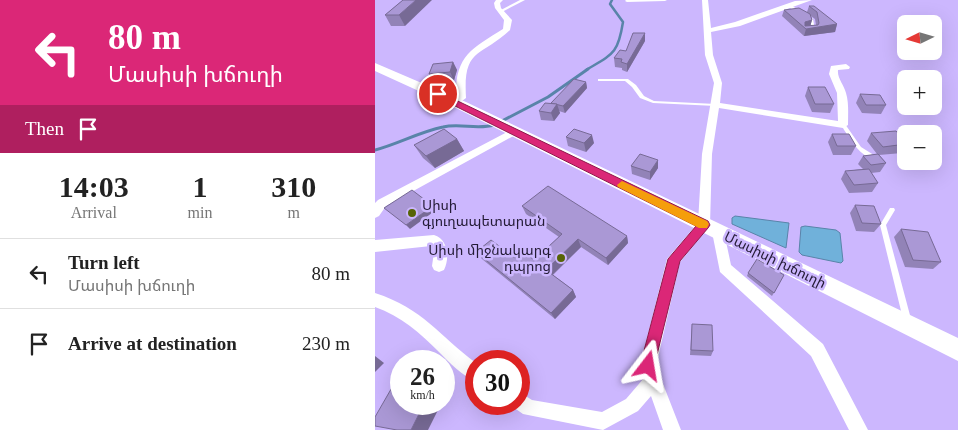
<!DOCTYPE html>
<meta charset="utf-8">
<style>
body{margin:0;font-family:"Times New Roman","Noto Sans Armenian",serif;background:#f6f6f6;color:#222;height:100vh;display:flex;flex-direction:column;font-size:19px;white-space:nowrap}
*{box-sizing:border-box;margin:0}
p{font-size:16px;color:#767676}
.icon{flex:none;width:28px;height:28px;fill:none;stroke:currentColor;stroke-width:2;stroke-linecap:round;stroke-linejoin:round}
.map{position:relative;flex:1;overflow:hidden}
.details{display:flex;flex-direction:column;background:#fff;width:375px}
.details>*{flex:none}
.banner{background:#db2777;color:#fff;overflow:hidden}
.needle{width:32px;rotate:265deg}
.buttons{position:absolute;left:522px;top:15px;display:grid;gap:10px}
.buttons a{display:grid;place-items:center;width:45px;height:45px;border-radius:8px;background:#fff;box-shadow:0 5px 20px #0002;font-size:25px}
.speed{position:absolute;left:15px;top:350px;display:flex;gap:10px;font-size:25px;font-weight:700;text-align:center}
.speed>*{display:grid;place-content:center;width:65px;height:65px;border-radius:50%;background:#fff;box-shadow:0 5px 20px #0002;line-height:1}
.speed small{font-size:12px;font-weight:400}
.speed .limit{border:8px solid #d22;background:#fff;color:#111}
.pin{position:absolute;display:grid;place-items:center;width:42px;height:42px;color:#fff;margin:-21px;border:2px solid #fff;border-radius:50%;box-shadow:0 1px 5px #0007}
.me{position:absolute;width:55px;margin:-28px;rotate:14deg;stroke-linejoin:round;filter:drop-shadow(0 0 4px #0008)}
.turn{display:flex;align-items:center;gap:18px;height:105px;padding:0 25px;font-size:22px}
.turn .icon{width:65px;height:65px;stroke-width:2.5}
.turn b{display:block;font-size:35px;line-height:42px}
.then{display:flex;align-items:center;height:48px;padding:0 25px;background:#0003;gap:10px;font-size:19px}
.eta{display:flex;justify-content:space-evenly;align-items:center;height:85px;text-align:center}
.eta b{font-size:30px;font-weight:700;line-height:35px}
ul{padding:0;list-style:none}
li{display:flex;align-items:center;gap:15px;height:70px;padding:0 25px;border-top:1px solid #e0e0e0}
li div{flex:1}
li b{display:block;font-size:19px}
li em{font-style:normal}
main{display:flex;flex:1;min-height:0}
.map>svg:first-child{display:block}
.water{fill:#70b1da;stroke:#5984a9}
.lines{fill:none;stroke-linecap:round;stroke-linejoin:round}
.stream-far1{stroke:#5984a9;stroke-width:2.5}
.stream{stroke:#5984a9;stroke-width:3}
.service{fill:#fff;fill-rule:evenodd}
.minor{fill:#fff;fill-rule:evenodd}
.secondary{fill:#fff;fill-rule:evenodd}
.wall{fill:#9283b7;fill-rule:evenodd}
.shaded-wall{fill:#776a95}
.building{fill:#aa98d5;stroke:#776a95}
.route{fill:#db2777;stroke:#8e194d}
.slow{fill:#f59e0b}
.poi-dot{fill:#576406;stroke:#ccb7fe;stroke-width:2}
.labels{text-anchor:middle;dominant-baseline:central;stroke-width:5;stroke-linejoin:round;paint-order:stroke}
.poi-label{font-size:14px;fill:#241b36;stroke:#ccb7fe;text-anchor:start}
.street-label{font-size:14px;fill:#241b36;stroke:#ccb7fe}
</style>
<main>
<section class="details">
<div class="banner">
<div class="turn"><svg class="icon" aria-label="left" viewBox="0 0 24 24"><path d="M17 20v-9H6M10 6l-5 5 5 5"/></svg><div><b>80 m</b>Մասիսի խճուղի</div></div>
<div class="then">Then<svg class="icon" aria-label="arrive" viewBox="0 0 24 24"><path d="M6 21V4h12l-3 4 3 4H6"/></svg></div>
</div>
<div class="eta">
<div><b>14:03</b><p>Arrival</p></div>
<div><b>1</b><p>min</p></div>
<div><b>310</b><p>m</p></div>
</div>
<ul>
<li><svg class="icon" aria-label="left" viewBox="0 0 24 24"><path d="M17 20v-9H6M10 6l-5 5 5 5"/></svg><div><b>Turn left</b><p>Մասիսի խճուղի</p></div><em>80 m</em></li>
<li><svg class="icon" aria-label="arrive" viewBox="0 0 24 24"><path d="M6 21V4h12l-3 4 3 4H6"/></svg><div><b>Arrive at destination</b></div><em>230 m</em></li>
</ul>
</section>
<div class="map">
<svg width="583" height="430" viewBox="0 0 583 430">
<rect width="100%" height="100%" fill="#ccb7fe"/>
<g class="water">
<polygon points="360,216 414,223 411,248 357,224 357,218"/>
<polygon points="430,226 461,230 465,233 468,261 466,263 427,255 424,252 426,227"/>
</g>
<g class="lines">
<path class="stream-far1" d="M211 70C238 54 243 54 248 22L235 4 237 0"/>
<g class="stream">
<polyline points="125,122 173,97 213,69"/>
<path d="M0 150C23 144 44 132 68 127 85 123 102 130 119 125"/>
</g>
<g class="service">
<polygon points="145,0 150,0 127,12 124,11"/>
<polygon points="251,0 292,0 290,1 252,2 250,1"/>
<polygon points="412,4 414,4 438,19 440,30 435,31 435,29 437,28 435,20 412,6"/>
<polygon points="223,79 253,79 261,85 269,96 279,101 341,104 343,105 341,106 278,103 265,98 257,87 250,81 223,81"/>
<path d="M468 123 470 124 486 147 502 157 503 158 502 159C485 159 474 137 466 125Z"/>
<polygon points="515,208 519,208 520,210 511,225 536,319 535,322 532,323 529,322 528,319 505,225"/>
</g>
<g class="minor">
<path d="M121 0H128L125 3 126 8 137 20 135 30C105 58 88 47 91 98L83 104H77L75 102 81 97C80 56 96 49 128 29L129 20 120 8 119 3Z"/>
<path d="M327 0H333L336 28 360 22 420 1 437 0 365 26 336 32 338 55 347 83 345 103 463 121 462 93 454 74 456 66 471 64 475 67 474 69 463 70C462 78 469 85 471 93 474 103 473 114 473 125L468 128 344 108 337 154 335 225 305 262 281 366 306 430H288L276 396 263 411 228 430 148 414 138 407 136 404H144V392L157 400 227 412 251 399 269 378 265 366 292 259 323 223 327 154 339 83 330 55Z"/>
<polygon points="138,129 142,130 142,134 11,206 4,216 0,218 0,203 3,200"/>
<polygon points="343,227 348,228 349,232 356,265 448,344 493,430 474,430 436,356 345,272 337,232 338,228"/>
<path d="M59 235C73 239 75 258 69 270L64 272 59 270 57 266 59 252 56 246 0 252V240Z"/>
<path d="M0 293C49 309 63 335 101 363V381C87 376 75 363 64 352 45 333 26 316 0 307Z"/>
</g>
<polygon class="secondary" points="0,63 91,102 583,338 583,361 81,108 0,71"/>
</g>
<g class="wall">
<polygon points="28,0 30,26 16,26 10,15"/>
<path d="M434 6 462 24 460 32 429 36 407 16 409 10 432 12ZM436 16 440 19 441 25 435 26 437 20Z"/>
<polygon points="270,41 252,72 247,70 247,68 240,67 239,58 251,51"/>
<polygon points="78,62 82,70 79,80 59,82 54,74"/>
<polygon points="211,82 212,88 190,113 184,111 185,113 179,121 166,120 164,111"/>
<polygon points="433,87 459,104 455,113 437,112 430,96"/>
<polygon points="485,94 511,105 506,114 487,113 481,103"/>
<polygon points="496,133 531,142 531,146 527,153 504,155 511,163 505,172 496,173 503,183 497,192 474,193 466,179 470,171 488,169 483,164 488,156 502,154 492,141"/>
<polygon points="457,134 481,146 476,155 458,155 453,142"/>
<polygon points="191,137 219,143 211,152 193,146"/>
<polygon points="82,139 89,151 60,168 48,158 39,145"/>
<polygon points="256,166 283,168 275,180 257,174"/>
<polygon points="480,205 506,224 499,232 481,231 475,213"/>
<polygon points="147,206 252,236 253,243 233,265 206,247 178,275 198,290 201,297 180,319 107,259 101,252 140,258 159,260 184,237 151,214"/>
<polygon points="526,229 566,262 558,269 530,267 519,237"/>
<polygon points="373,273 409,275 397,296 372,276"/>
<polygon points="317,324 338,351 336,356 315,355"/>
</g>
<g class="shaded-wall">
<polygon points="41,0 57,0 30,26 24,15"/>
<polygon points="437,20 435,27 430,28 430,22"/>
<polygon points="462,24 460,32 429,36 431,29"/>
<polygon points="270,33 270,41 252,72 252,64"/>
<polygon points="78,62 82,70 79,80 75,72"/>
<polygon points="211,82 212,88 190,113 188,106"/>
<polygon points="182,104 185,113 179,121 176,113"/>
<polygon points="217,135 219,143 211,152 209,143"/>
<polygon points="82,139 89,151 60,168 51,156"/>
<polygon points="283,160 283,168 275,180 275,172"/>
<polygon points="58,206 61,210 35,229 31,225"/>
<polygon points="252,236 253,243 233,265 231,258"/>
<polygon points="203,239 206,247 175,277 171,270"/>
<polygon points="198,290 201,297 180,319 176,313"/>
<polygon points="0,356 9,363 0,372"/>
<polygon points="69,388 73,390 69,398"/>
<polygon points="49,404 66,404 53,430 36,430"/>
</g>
<g class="building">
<polygon points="28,0 41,0 24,15 10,15"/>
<polygon points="434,6 439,6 462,24 431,29 409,10 424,8 435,14 437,20 430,22 430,26 443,25 444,23 442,12"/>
<polygon points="258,33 270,33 252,64 246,62 247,59 239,58 245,50 251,51"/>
<polygon points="78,62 75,72 54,74 58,64"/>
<polygon points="199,79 211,82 188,106 176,103"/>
<polygon points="433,87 450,87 459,104 440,104"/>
<polygon points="485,94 505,95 511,105 491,105"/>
<polygon points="170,103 182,104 176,113 164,111"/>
<polygon points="69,129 82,139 51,156 39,145"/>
<polygon points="199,129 217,135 209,143 191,137"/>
<polygon points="521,131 531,142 531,144 508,147 496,133"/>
<polygon points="457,134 474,134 481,146 462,146"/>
<polygon points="265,154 283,160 275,172 256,166"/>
<polygon points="503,154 511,163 496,165 488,156"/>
<polygon points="494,169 503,183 479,185 470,171"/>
<polygon points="173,186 252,236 231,258 203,239 171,270 198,290 176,313 101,252 116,240 140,258 148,251 159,260 187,234 147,206"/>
<polygon points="37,190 58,206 31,225 9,208"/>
<polygon points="480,205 499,206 506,224 487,223"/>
<polygon points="526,229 553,232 566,262 538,260"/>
<polygon points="382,259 409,275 399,293 373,273"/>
<polygon points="317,324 337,325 338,351 316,350"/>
<polygon points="23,377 26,378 26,404 49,404 36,430 22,430 0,426 0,417"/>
</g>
<polygon class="route" points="60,93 66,93 333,221 335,225 333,228 305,261 278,371 273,373 267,371 265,366 293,259 321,226 60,96"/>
<polygon class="slow" points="247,181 332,221 334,224 332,228 324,228 243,187 242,185"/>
<g class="poi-dot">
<circle cx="37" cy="213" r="5"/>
<circle cx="186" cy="258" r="5"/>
</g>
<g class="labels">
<g class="poi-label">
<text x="47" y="205">Սիսի<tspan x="47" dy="16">գյուղապետարան</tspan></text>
<text x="176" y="250" text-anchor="end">Սիսի միջնակարգ<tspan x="176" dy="16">դպրոց</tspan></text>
</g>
<g class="street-label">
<text transform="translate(400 260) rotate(26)">Մասիսի խճուղի</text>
</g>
</g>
</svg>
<div class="buttons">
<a><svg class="needle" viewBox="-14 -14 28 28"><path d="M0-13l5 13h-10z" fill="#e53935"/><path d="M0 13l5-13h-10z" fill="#767676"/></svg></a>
<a>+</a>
<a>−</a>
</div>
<div class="speed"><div>26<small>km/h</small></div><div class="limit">30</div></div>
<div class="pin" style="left:63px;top:94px;background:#d93025"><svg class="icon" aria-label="arrive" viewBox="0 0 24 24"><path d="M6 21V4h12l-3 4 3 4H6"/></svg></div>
<svg class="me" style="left:273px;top:366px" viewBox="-20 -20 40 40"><path d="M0-17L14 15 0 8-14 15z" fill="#db2777" stroke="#fff" stroke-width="4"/></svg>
</div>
</main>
